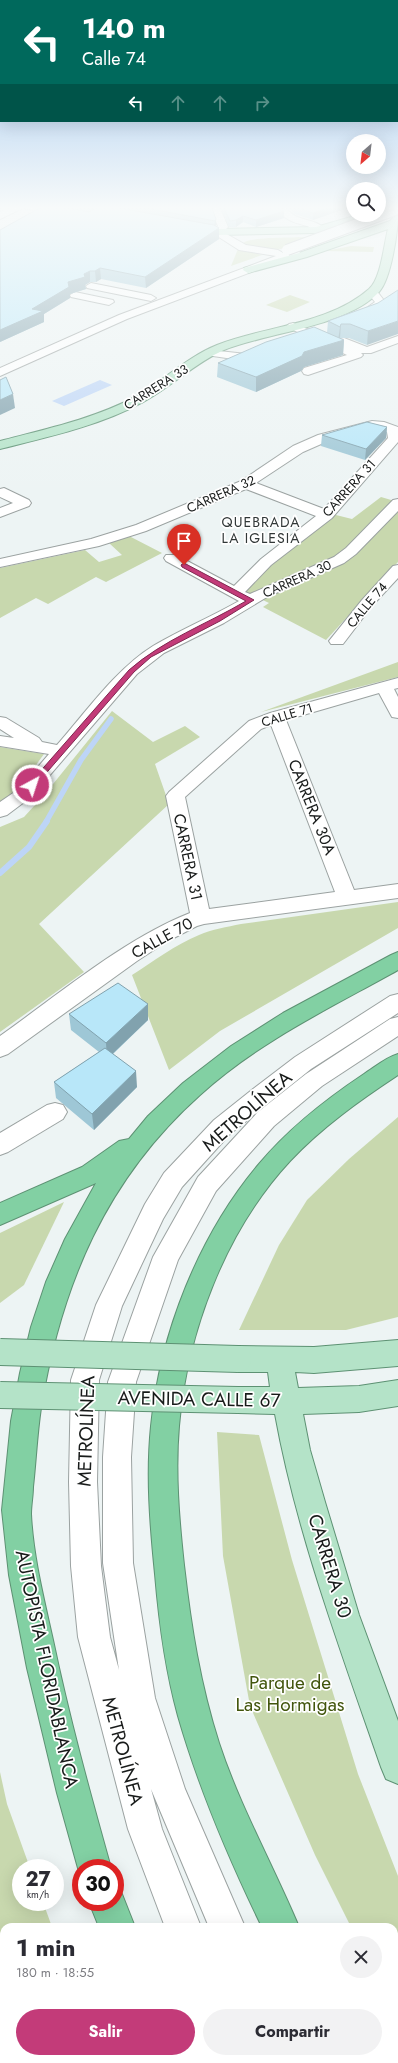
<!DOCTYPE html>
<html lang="es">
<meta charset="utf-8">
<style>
body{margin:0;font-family:Jost,sans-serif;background:#f2f2f3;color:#2b2b33;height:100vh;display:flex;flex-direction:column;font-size:15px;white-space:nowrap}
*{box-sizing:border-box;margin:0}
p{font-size:13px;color:#7c7c81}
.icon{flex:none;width:22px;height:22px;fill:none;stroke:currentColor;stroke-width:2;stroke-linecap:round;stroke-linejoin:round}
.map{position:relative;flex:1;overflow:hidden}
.sheet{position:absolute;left:0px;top:1923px;width:398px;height:140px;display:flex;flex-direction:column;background:#fff;border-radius:12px 12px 0 0;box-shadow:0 4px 16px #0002}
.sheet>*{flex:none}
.banner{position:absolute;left:0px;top:0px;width:398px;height:122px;box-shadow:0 4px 16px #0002;background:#00695c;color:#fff;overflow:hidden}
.needle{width:26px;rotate:208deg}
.fabs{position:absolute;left:346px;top:134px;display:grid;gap:8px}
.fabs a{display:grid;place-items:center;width:40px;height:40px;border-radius:50%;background:#fff;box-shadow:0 4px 16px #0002;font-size:20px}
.speed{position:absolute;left:12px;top:1859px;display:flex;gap:8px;font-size:20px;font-weight:700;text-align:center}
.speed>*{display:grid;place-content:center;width:52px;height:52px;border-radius:50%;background:#fff;box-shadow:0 4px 16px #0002;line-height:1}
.speed small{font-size:10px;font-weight:400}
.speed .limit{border:6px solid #d22;background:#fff;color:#111}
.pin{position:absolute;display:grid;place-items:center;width:34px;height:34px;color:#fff;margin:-41px -17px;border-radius:50% 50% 50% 0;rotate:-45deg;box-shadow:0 0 4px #0007}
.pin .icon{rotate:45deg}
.me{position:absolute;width:44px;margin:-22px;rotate:40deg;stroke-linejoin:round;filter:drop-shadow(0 0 3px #0008)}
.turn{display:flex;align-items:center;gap:14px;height:84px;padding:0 16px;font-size:18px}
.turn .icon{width:52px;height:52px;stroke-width:2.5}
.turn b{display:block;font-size:28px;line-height:34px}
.lanes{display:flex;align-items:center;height:38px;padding:0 16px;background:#0003;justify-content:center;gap:20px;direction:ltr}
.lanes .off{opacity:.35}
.round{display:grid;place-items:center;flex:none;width:42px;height:42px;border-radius:21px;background:#f2f2f3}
.summary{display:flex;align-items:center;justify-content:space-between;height:68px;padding:0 16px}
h1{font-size:24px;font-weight:700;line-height:30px}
.cta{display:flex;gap:8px;margin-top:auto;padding:8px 16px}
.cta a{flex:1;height:46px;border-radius:24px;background:#c33b79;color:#fff;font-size:16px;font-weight:700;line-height:46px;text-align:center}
.cta a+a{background:#f2f2f3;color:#2b2b33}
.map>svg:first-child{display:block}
.green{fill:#c8d8ae}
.water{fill:#bdd5f7}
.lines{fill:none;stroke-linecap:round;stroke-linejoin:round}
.stream-far1{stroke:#bdd5f7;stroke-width:5.5}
.stream{stroke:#bdd5f7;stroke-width:6}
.minor-casing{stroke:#9ba2a1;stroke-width:2}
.major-casing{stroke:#5d9173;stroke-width:2}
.highway-casing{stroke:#5d9173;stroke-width:2}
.minor{fill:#fff;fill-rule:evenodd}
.major{fill:#b4e3c8;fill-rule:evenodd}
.highway{fill:#82d0a3;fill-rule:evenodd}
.minor-bridge-casing{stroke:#9ba2a1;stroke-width:12;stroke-linecap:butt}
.major-bridge-casing{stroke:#5d9173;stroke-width:28;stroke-linecap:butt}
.minor-bridge{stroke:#fff;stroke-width:10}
.major-bridge{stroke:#b4e3c8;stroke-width:26}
.wall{fill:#9ec7d6}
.shaded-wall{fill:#81a2ae}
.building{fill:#b8e7f9;stroke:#81a2ae}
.route{fill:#c33b79;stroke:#7f264f}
.labels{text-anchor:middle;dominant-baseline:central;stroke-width:3.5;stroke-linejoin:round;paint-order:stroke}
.far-street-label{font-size:13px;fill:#181b1a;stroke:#fff}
.far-neighbourhood-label{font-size:14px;letter-spacing:1px;fill:#313737;stroke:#fff}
.street-label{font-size:16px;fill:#181b1a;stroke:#fff}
.near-street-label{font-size:19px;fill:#181b1a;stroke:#fff}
.near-park-label{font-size:19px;fill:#41550c;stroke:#fff}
</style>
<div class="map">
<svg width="398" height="2063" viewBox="0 0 398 2063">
<rect width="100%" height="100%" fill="#edf4f4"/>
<g class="green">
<path d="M310 237 281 249 273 250 242 244C248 236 298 238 310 237Z"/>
<polygon points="351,246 374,247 373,252 325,251"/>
<polygon points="238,249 262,255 231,266"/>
<polygon points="290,295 310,302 287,312 266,305"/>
<polygon points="381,497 398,502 398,562 326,640 263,607 269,603 244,591 276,561 332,514 352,519"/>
<polygon points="129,536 162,553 106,582 96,577 48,604 36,598 0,618 0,568 85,550 99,562 122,555 109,543"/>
<polygon points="398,662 398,677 261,712"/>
<polygon points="112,711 153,742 185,726 200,737 155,764 169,804 39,924 84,972 0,1032 0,827 24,817 45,794"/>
<polygon points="0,747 44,754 20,787 0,804"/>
<path d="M398 902V928L220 1031 169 1070 132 975C154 961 175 945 199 935 212 929 227 927 241 924Z"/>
<polygon points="398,1117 398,1317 346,1330 239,1330 279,1245 307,1200 349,1159"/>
<polygon points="64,1202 24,1285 0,1303 0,1233"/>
<polygon points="217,1432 259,1435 292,1560 358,1774 398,1876 398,2020 394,2012 394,1927 351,1927 315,1855 250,1706 223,1556"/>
<polygon points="0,1772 7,1804 30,1868 21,1868 21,1902 43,1902 52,1927 4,1927 4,2059 101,2059 103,2063 0,2063"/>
</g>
<polygon class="water" points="100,380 112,385 64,406 52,401"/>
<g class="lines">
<polyline class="stream-far1" points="46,822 81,760 111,719"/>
<polyline class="stream" points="0,873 29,847 47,821"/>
<defs>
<g id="minor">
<path d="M13 206C27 206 64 205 74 214L69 217 23 208 0 219V212Z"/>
<polygon points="70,206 92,206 112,210 114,212 109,215 74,209"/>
<polygon points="209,206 219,206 228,227 223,232 246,245 278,250 283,253 295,249 300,252 299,254 127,319 0,376 0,368 119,315 276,256 239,250 214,234 191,229 191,225 194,224 215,229 218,226"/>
<path d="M276 206H285C296 224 314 216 326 230L321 233C316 232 312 228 307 226 292 222 284 220 276 206Z"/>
<polygon points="91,283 151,295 156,298 151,301 87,288 86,286"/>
<polygon points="372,289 376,290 386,303 362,321 354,321 352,319 354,317 375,302 367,292"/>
<polygon points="75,292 113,300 114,302 109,305 71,297 70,295"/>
<polygon points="293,323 340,343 340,339 344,338 367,347 398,336 398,343 371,353 361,353 363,355 361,357 308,375 304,374 302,371 304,368 347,355 289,328 287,326 289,324"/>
<polygon points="210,350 246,354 261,350 267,353 265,355 247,361 206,355 204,353 206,351"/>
<path d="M372 421 384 422 398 427V442L332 518 271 565 245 592 250 594 334 557 346 548 393 500 398 499V511L356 554 344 563 267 597 224 623 164 653 137 674 31 797 7 815 0 817V802L19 789 49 754 0 746V736L14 738 0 729V717L6 718 39 738 42 742 57 745C85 713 117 668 153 646 180 630 211 617 239 601L166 561 164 558 166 555H176L234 586 261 559 316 516 246 489 146 531 99 546 0 567V559L91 539 136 525 241 481 293 446 318 435ZM372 429 387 432 388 438 324 509 256 483 303 452 328 441Z"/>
<polygon points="4,488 29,500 31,503 29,506 0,517 0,508 13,503 0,497 0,489"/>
<polygon points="398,565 398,578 372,606 343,644 331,644 329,641 362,600 393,566"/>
<path d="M398 678V688L394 689 398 697V718L392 717 379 693 286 720 354 890 398 884V898L204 924 197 926 166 942 137 961 8 1054 0 1057V1036C58 995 124 939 190 913L166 796 169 792 249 721 270 713ZM271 725 335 892 209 909 185 797 261 729Z"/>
<polygon points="398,994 398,1013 311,1069 230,1134 182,1187 163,1219 122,1306 99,1380 97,1482 101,1566 110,1637 119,1670 103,1563 103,1457 108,1382 153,1257 198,1177 258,1112 306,1074 390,1019 398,1017 398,1036 322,1086 274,1126 216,1191 178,1260 136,1382 131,1457 133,1563 155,1698 185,1789 245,1927 209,1927 151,1789 162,1829 201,1927 165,1927 128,1829 78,1637 71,1566 69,1482 71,1380 96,1305 145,1204 164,1173 214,1120 253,1089 295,1057 390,996"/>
<polygon points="55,1103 63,1105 67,1112 63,1119 8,1152 0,1155 0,1133 47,1105"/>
<polygon points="218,2059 256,2059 258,2063 220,2063"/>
<polygon points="265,2059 303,2059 305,2063 267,2063"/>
</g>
<g id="major">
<path d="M398 214C398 232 391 279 379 292 346 327 269 332 224 350 195 363 171 387 143 402 99 426 48 437 0 449V441C46 429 93 419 135 397 163 381 187 357 217 345 265 326 330 324 369 289 381 279 384 244 388 229L307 257 248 273 243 270 244 268 299 253 390 221 395 215Z"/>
<polygon points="358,215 372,215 334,229 316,233 217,235 212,232 217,229 316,227"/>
<path d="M398 1340V1366L314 1373 295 1372 298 1388 359 1386 398 1380V1406L359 1412 303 1414 310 1450 325 1502 359 1615 398 1721V1784L386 1779 381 1767C341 1651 297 1535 275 1414L238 1413 228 1409 224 1400 228 1391 238 1387H270L268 1372H238L228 1368 224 1359 228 1350 238 1346 314 1347Z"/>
</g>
<g id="highway">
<path d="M398 952V970C330 1008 258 1042 200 1095 106 1179 61 1285 41 1408 37 1434 36 1461 33 1487 33 1496 31 1505 31 1514 33 1556 44 1599 53 1640 69 1717 90 1793 111 1868H81V1879L57 1793 27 1668 9 1575 2 1510 11 1421 20 1373 31 1327 46 1282 65 1239 96 1183 0 1225V1203L82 1167 119 1141 129 1139 148 1116 183 1083 231 1046 283 1013 391 955Z"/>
<path d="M398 1054V1075C360 1100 322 1127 290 1161 225 1231 187 1332 179 1426 175 1472 179 1519 184 1565 191 1626 200 1684 219 1743 240 1807 273 1865 299 1927H262C229 1859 199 1789 178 1716 165 1669 159 1622 155 1574 150 1525 146 1475 151 1426 160 1333 199 1235 259 1164 289 1128 325 1100 364 1074 375 1067 385 1058 398 1054Z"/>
<polygon points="115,1888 120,1889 135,1927 99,1927 89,1902 115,1902"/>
<polygon points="151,2059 189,2059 191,2063 153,2063"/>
<polygon points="325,2059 363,2059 365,2063 327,2063"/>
</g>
</defs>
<use href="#minor" class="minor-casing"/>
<use href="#major" class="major-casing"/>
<use href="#highway" class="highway-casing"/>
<use href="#minor" class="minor"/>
<use href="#major" class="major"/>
<use href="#highway" class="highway"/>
<defs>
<polyline id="minor-bridge" points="287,250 398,209"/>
<g id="major-bridge">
<polyline points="0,1352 238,1359"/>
<polyline points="0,1395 238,1400"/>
</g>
</defs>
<use href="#minor-bridge" class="minor-bridge-casing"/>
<use href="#major-bridge" class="major-bridge-casing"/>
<use href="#minor-bridge" class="minor-bridge"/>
<use href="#major-bridge" class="major-bridge"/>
</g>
<g class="wall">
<polygon points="43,206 73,206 73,209 80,210 79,206 211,206 216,219 216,226 219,239 146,288 101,279 96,282 90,282 85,285 86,289 70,294 70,298 44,314 44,322 0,342"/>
<polygon points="220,206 280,206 284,218 256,227 243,222 236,227 229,227"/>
<polygon points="287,206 353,206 313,220 295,214"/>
<polygon points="378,303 367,345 349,338 340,338 344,340 343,355 304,367 301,371 256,392 217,377 218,363 327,333 328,321"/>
<polygon points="387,427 386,438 365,460 321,446 322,435"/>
<polygon points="69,1014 148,1020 113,1054 137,1087 94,1130 56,1098 54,1082 99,1052 71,1030"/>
</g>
<g class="shaded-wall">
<polygon points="334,206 353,206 313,220 313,213"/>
<polygon points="284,211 284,218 256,227 256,220"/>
<polygon points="243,216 243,222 236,227 236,220"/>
<polygon points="216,219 216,226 214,227 215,221"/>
<polygon points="219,228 219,239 146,288 145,277"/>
<polygon points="100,268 101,279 96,282 95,271"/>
<polygon points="90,271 90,282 85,285 86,289 70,294 70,298 44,314 44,322 0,342 0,330 32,309 68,282"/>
<polygon points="398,321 398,334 367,345 368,331"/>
<polygon points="341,324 340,338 338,341 340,327"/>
<polygon points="344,340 343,355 304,367 301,371 256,392 256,377 304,352"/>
<polygon points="13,394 15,408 0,415 0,400"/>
<polygon points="387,427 386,438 365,460 366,449"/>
<polygon points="148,1004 148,1020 107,1059 106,1043"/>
<polygon points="136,1071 137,1087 94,1130 92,1114"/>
</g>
<g class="building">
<polygon points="43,206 59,206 89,212 96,208 94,206 108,206 214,225 219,228 145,277 100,268 95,271 90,271 84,274 85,277 68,282 69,287 32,309 43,311 0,330 0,230"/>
<polygon points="136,206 211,206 216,219 215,221"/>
<polygon points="223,206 280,206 284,211 256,220 243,216 236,220 230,221"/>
<polygon points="294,206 334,206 313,213 295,207"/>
<polygon points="398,290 398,321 368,331 350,324 341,324 340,327 328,321 378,303"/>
<polygon points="314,327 344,340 304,352 302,356 256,377 218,363 266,342"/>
<polygon points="6,377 13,394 0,400 0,380"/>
<polygon points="367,422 387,427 366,449 322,435"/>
<polygon points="118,983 148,1004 106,1043 69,1014"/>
<polygon points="105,1048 136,1071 92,1114 54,1082"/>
</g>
<linearGradient id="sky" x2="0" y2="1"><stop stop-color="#97c1ee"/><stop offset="0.42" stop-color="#f7fafa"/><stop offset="1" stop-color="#f7fafa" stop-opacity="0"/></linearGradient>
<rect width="398" height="495" fill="url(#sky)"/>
<path class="route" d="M184 563 254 600 220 621 151 657 134 672 35 786H30V783L129 670C163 640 207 624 246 601L182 567 181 565Z"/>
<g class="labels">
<g class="far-street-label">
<text transform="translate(156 387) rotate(-32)">CARRERA 33</text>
<text transform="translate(349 488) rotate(-48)">CARRERA 31</text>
<text transform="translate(221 494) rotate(-24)">CARRERA 32</text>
<text transform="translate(297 579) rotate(-24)">CARRERA 30</text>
<text transform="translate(367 605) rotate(-50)">CALLE 74</text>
<text transform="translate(287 715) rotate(-17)">CALLE 71</text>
</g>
<g class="far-neighbourhood-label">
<text x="261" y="522">QUEBRADA<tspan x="261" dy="16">LA IGLESIA</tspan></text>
</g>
<g class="street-label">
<text transform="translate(312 807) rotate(68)">CARRERA 30A</text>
<text transform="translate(188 857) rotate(78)">CARRERA 31</text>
<text transform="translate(162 938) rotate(-29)">CALLE 70</text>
</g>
<g class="near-street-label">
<text transform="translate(247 1111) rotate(-41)">METROLÍNEA</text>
<text transform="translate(199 1399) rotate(1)">AVENIDA CALLE 67</text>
<text transform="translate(86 1431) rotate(-88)">METROLÍNEA</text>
<text transform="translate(330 1566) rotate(73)">CARRERA 30</text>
<text transform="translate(47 1669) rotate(78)">AUTOPISTA FLORIDABLANCA</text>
<text transform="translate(123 1751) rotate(75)">METROLÍNEA</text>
</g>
<g class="near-park-label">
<text x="290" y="1682">Parque de<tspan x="290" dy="22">Las Hormigas</tspan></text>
</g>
</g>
</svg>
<div class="fabs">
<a><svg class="needle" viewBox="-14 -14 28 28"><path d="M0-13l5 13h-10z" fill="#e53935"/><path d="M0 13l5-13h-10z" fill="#7c7c81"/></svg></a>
<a><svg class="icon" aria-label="search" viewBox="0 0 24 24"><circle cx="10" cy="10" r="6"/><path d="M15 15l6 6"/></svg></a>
</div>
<div class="speed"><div>27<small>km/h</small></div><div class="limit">30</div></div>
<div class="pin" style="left:184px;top:565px;background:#d93025"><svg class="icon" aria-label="arrive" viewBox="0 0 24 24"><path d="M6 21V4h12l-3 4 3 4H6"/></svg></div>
<svg class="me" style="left:32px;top:785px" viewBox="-20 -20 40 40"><circle r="17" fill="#c33b79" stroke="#fff" stroke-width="3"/><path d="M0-11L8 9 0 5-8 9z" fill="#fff"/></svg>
<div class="banner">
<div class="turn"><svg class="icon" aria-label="left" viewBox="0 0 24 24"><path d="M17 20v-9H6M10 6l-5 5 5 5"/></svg><div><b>140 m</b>Calle 74</div></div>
<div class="lanes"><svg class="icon" aria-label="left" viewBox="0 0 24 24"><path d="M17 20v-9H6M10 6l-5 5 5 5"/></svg><svg class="icon off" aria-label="ahead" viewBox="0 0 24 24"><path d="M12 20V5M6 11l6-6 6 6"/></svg><svg class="icon off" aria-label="ahead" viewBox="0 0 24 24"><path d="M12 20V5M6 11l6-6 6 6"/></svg><svg class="icon off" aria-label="right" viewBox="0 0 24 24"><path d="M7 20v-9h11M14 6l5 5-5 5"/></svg></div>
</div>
<section class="sheet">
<div class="summary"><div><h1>1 min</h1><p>180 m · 18:55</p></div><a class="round"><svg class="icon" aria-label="close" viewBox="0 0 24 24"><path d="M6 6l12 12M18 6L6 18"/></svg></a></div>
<div class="cta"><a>Salir</a><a>Compartir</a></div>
</section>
</div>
